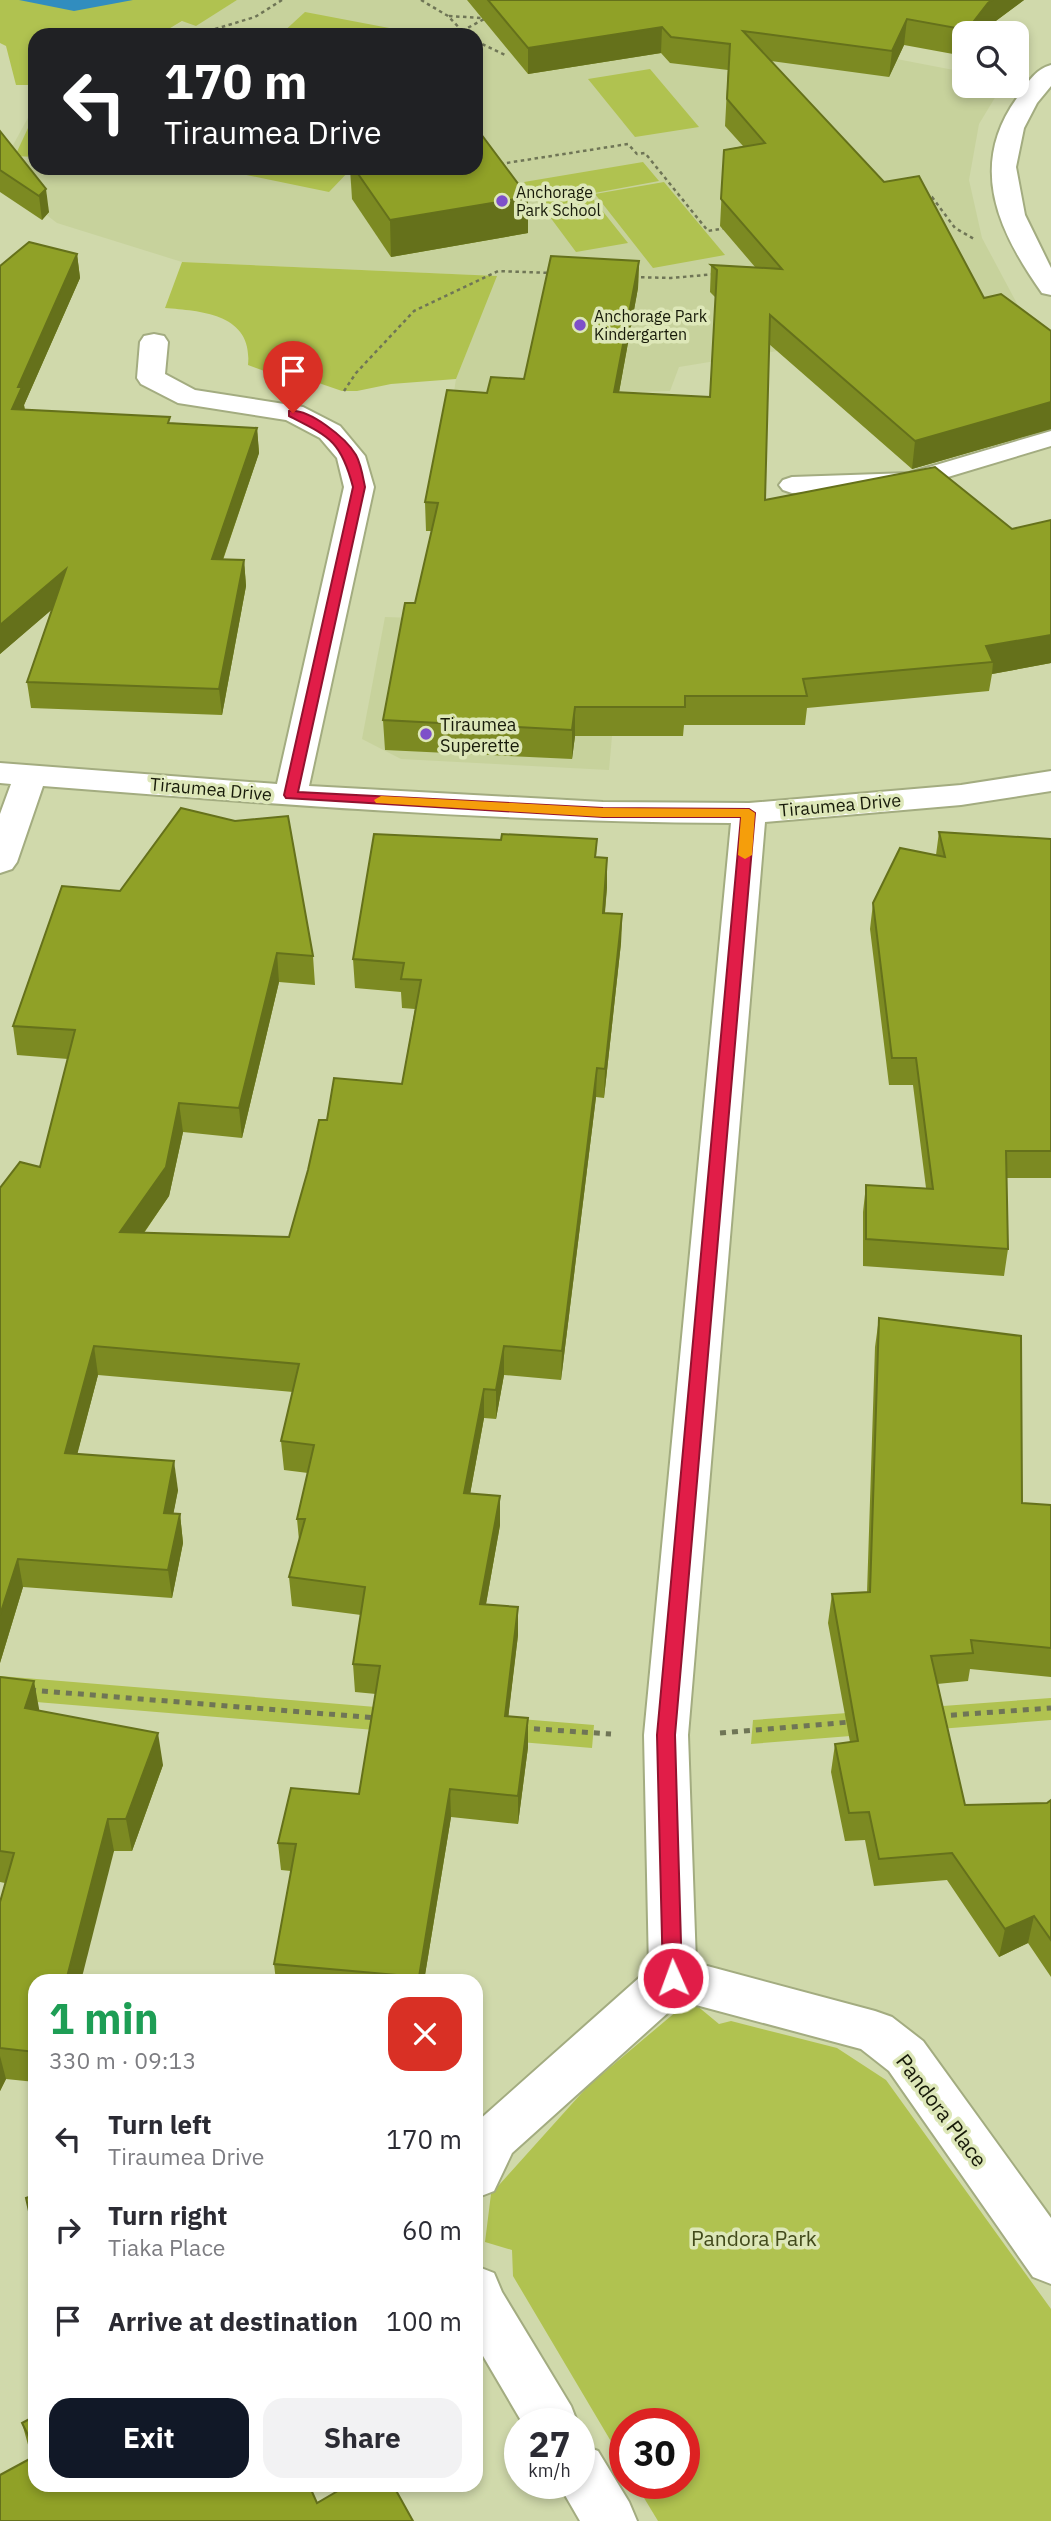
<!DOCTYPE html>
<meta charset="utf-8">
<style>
body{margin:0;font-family:"IBM Plex Sans",sans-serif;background:#f2f2f3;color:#2b2b33;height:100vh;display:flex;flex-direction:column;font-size:26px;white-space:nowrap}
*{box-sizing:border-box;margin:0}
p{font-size:23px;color:#7c7c81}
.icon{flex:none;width:38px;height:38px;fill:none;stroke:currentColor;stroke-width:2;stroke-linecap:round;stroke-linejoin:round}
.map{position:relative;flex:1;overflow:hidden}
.details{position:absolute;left:28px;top:1974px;width:455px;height:518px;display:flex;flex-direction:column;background:#fff;border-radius:21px;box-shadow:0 4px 10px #0003}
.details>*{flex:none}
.banner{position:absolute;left:28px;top:28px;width:455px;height:147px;border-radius:21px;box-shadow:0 4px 10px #0003;background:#202124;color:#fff;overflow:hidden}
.fabs{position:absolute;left:952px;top:21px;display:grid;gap:14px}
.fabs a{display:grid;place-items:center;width:77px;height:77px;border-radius:14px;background:#fff;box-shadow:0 4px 10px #0003;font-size:35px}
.speed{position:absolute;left:504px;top:2408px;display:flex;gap:14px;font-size:35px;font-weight:700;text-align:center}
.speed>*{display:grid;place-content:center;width:91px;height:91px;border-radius:50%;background:#fff;box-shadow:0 4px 10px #0003;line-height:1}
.speed small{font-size:18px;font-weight:400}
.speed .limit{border:10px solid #d22;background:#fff;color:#111}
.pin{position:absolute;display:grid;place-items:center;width:60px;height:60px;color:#fff;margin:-72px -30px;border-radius:50% 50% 50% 0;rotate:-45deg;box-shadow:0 0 7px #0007}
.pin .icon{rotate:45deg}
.me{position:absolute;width:77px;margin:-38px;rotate:358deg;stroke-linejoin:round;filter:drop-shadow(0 0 5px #0008)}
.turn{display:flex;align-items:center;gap:24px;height:147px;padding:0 21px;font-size:32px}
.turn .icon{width:91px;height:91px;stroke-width:2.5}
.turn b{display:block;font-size:49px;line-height:60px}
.round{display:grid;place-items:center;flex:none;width:74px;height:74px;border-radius:21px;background:#f2f2f3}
.headline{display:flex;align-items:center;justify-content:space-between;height:119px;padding:0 21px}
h1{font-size:42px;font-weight:800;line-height:52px;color:#1e9e55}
.action{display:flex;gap:14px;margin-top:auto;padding:14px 21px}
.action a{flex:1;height:80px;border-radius:21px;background:#111827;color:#fff;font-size:28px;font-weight:800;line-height:80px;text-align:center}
.action a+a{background:#f2f2f3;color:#2b2b33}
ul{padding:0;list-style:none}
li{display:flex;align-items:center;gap:21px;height:91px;padding:0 21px}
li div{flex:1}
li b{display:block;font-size:26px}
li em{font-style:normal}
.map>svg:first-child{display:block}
.built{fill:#c7d29c}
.green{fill:#b0c250}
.water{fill:#318dbf}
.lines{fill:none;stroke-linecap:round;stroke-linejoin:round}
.lane-casing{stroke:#a3ac80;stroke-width:4}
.street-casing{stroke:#a3ac80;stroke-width:4}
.path-far1{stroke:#6f7556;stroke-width:2.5;stroke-dasharray:3.5 3.5;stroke-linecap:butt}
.path{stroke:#6f7556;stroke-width:5;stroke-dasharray:6 6;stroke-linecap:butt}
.lane{fill:#fff;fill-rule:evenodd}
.street{fill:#fff;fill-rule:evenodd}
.wall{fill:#7c8a22}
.shaded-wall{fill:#65711b}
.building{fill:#90a127;stroke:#65711b;stroke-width:2}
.route{fill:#e11d48;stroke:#92132f;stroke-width:2}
.slow{fill:#f59e0b}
.poi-dot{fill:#7e50c9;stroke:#dde7b8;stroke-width:2.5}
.labels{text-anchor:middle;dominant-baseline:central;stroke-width:7;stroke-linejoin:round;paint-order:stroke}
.far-poi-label{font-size:16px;fill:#171a09;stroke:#dde7b8;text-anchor:start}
.poi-label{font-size:18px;fill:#171a09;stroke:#dde7b8;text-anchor:start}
.street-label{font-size:18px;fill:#171a09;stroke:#dde7b8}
.near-street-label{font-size:21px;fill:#171a09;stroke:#dde7b8}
.near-park-label{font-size:21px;fill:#424a1b;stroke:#dde7b8}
</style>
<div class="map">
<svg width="1051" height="2521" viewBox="0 0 1051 2521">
<rect width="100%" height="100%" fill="#d0d9ab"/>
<g class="built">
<polygon points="237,0 726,0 725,26 964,72 964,86 1002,86 979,124 969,180 982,238 1021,311 679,367 670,391 453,398 456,379 496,276 182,262 57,223 1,180 1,167 35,105 35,168 476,168 476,35 73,35 75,31 162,33 183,21 196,25"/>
<polygon points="385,617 446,619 617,680 609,770 401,759 362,739"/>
</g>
<g class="green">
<polygon points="0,0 237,0 196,26 182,21 162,33 35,35 35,85 16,85 6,46 0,43"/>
<polygon points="305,12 426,35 280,35"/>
<polygon points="650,69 699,127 635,137 588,79"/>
<polygon points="35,113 35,157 15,156"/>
<polygon points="643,162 659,181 589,194 628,243 576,252 524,182"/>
<polygon points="213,168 352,168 329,192"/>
<polygon points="664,182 725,255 653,268 595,194"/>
<path d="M182 262 497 276 456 379 391 384 357 391H342L310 380 270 373 248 365C253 314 202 311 165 308Z"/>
<polygon points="0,1676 594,1725 592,1748 0,1699"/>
<polygon points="1051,1698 1051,1720 751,1744 753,1720"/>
<polygon points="690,2000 719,2024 731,2021 837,2048 886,2080 1051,2309 1051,2521 658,2521 635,2483 684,2483 684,2424 625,2424 625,2465 513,2276 512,2250 485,2242 491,2194 588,2086"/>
</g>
<polygon class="water" points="19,0 133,0 74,11"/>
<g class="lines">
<defs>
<polygon id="lane" points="1051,431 1051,446 911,488 792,493 783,490 779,485 783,480 792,477 909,473"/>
<g id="street">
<path d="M1051 65V86L1037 103 1024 128 1016 167 1025 215 1051 268V295L1042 293C998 231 968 166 1017 98 1026 85 1035 69 1051 65Z"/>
<path d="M154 334 164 336 168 342 165 374 195 390 303 407 340 426 365 456 374 487 309 786 603 802 749 803 961 785 1051 771V791L961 805 765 822 688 1735 696 1963 875 2011 892 2017 923 2041 1051 2218V2284L1033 2277 889 2071 861 2049 681 2001 512 2153 494 2191 476 2198 478 2121 649 1969 644 1735 731 823C501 822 272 804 43 786L17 862 12 869 0 873V814L11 784 0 783V763L277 784 344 487 337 458 320 438 286 420 178 403 141 384 137 378 140 342 144 336Z"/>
<polygon points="476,2266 494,2273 502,2292 571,2406 578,2424 523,2424 476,2344"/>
<polygon points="579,2444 598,2451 629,2502 637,2521 580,2521 558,2483 579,2483"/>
</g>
</defs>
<use href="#lane" class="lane-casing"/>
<use href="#street" class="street-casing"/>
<g class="path-far1">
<polyline points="421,0 448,16 466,35"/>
<polyline points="449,16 482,18"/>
<polyline points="462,31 486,18"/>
<polyline points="195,35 255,17 282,0"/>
<polyline points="476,41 507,56"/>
<polyline points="500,164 628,144 637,154 645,153 708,231 726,228"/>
<polyline points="925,198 932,197 955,228 974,239"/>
<polyline points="634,277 671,278 716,274"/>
<polyline points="344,391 356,373 414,311 498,271 552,273"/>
</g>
<g class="path">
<polyline points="30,1690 377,1718"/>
<polyline points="939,1716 1051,1708"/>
<polyline points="522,1728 611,1734"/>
<polyline points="720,1733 850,1722"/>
</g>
<use href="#lane" class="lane"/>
<use href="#street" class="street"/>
</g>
<g class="wall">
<polygon points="467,0 1024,0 985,29 982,33 964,33 964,56 904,45 889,77 771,61 984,298 1051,331 1051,429 912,469 769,344 765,500 1012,529 1051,520 1051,663 992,674 989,691 807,708 805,725 684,725 683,736 575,736 572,759 385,750 383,720 415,603 432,531 426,531 425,502 487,393 524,379 639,261 638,288 619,392 710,397 716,298 710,292 711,265 755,267 720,226 724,150 743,146 725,126 728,70 670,63 661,53 528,74"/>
<polygon points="0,131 49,212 42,220 0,192"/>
<polygon points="350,168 476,168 528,233 391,257 352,199"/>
<polygon points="77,254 80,278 24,405 25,410 171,423 257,428 259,453 223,560 244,560 246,586 222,715 31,708 27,682 52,609 0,654 0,266"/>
<polygon points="939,832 1051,839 1051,1178 1006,1178 1008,1249 1004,1276 863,1266 863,1212 866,1185 926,1188 913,1085 889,1085 870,929 873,903 936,855"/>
<polygon points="597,839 596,857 607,887 605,913 622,914 621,943 604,1098 596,1097 561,1380 504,1375 496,1419 484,1418 470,1494 500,1496 500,1525 486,1604 518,1607 518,1635 508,1717 528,1747 518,1824 451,1817 424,1981 276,1981 274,1964 291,1871 281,1870 278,1843 359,1794 376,1694 355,1692 353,1664 361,1615 292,1606 289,1577 299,1540 297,1519 308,1473 284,1470 281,1441 293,1392 98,1375 77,1454 178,1490 173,1514 180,1514 183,1543 172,1598 23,1587 0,1663 40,1167 68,1059 17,1055 13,1026 62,886 313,956 315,985 279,982 242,1138 183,1132 169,1196 144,1233 289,1237 327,1120 402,1084 415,1009 402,1008 401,992 355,988 353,959 501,840"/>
<polygon points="879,1318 1022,1503 1051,1505 1051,1677 970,1669 968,1681 937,1684 965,1805 1047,1803 1051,1800 1051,1977 1028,1943 999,1957 947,1880 874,1886 865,1840 845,1841 831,1772 835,1744 850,1742 828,1623 832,1594 867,1593 875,1347"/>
<polygon points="0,1677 39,1711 163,1765 132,1851 114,1851 35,1981 35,2082 6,2079 0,2091 0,1902 5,1883 0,1882"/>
<polygon points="35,2416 35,2485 309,2485 317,2503 348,2485 393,2485 413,2521 0,2521 0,2475 33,2457 30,2452 22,2423"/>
</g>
<g class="shaded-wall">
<polygon points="992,0 1024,0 985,29 982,33 967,33 967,30 988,3"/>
<polygon points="907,19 904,45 889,77 892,51"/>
<polygon points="662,27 661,53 528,74 528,48"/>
<polygon points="46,189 49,212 42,220 39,196"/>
<polygon points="528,197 528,233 391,257 390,220"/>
<polygon points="77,254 80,278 24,405 25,412 12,409 18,387"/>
<polygon points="639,261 638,288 614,420 614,392"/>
<polygon points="1051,402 1051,429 912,469 915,441"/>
<polygon points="257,428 259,453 214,585 212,559"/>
<polygon points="244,560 246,586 222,715 219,689"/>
<polygon points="66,569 69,595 0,654 0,625"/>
<polygon points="1051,635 1051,663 992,674 993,662 986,646"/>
<polygon points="575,707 575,736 572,759 572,730"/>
<polygon points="607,858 607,887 602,942 603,913"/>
<polygon points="622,914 621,943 604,1098 605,1069"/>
<polygon points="277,953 279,982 242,1138 239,1108"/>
<polygon points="597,1068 596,1097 561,1380 562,1351"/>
<polygon points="179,1103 183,1132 169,1196 124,1261 120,1232"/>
<polygon points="94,1346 98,1375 70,1482 65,1453"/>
<polygon points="504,1346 504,1375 496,1419 496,1390"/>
<polygon points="484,1389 484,1418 465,1522 464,1493"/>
<polygon points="174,1461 178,1490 168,1542 164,1513"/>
<polygon points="500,1496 500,1525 481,1632 480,1604"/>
<polygon points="180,1514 183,1543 172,1598 168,1570"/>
<polygon points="18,1559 23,1587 0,1663 0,1615"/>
<polygon points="518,1607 518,1635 505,1745 505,1716"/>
<polygon points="34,1681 40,1714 25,1708"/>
<polygon points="528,1718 528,1747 518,1824 518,1796"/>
<polygon points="158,1733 163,1765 132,1851 126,1819"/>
<polygon points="450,1789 451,1817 424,1981 419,1981"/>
<polygon points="108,1819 114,1851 81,1981 66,1981"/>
<polygon points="1034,1916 1028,1943 999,1957 1005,1929"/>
<polygon points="0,2056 6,2079 0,2091"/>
</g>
<g class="building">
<polygon points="488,0 992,0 988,3 967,30 907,19 892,51 743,31 884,182 919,176 984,298 1001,294 1051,331 1051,402 915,441 770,315 765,500 935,467 1012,529 1051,520 1051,635 986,646 993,662 803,679 807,696 685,696 685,707 575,707 572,730 383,720 405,603 415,603 438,503 425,502 447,390 487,393 491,377 524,379 551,256 639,261 614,392 710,397 717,270 711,265 782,269 721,199 724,150 765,143 727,99 730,44 671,37 662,27 528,48"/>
<polygon points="0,131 46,189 39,196 0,170"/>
<polygon points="481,134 528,197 390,220 354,168 476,168 476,135"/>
<polygon points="29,242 77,254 18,387 22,387 12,409 170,417 168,423 257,428 212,559 244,560 219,689 27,682 66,569 0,625 0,266"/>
<polygon points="181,808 235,821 288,816 313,956 277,953 239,1108 179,1103 166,1167 120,1232 289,1237 308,1170 319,1120 327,1120 334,1078 402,1084 421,980 401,979 404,963 353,959 374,834 501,840 502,834 597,839 595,857 607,858 603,913 622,914 605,1069 597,1068 562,1351 504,1346 496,1390 484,1389 464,1493 500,1496 480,1604 518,1607 505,1716 528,1718 518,1796 450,1789 419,1977 274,1964 296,1844 278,1843 291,1788 359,1794 380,1666 353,1664 365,1587 289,1577 305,1519 297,1519 314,1445 281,1441 299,1364 94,1346 65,1453 174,1461 164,1513 180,1514 168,1570 18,1559 0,1615 0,1188 20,1162 40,1167 75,1030 13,1026 62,886 120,891"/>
<polygon points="939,832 1051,839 1051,1151 1006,1151 1008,1249 866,1239 866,1185 933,1189 916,1058 892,1058 873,903 900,848 945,857"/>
<polygon points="879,1318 1021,1336 1022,1503 1051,1505 1051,1648 971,1640 973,1653 931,1656 965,1805 1047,1803 1051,1800 1051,1940 1034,1916 1005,1929 952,1853 879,1859 869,1812 849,1813 835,1744 858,1741 832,1594 870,1592"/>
<polygon points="0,1677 34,1681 25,1708 158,1733 126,1819 108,1819 66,1981 35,1981 35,2052 0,2048 0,1902 14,1853 0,1851"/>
<polygon points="35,2195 35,2238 26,2198"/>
<polygon points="35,2416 35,2449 22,2423"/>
<polygon points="35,2456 35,2485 309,2485 317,2503 348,2485 393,2485 413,2521 0,2521 0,2475"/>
</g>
<path class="route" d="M289 411C309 408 346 438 356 455 361 464 363 477 365 487L298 792 603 808 749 809 755 813 675 1735 682 1978 680 1984 673 1987 666 1984 663 1978 657 1735 741 817H603L286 798 284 795 353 487C341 441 330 437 289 416Z"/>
<polygon class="slow" points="381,796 603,808 749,809 755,813 752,855 745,859 738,855 741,817 603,817 376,803 374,800"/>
<g class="poi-dot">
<circle cx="502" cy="201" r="7"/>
<circle cx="580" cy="325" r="7"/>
<circle cx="426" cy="734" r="7"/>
</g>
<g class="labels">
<g class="far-poi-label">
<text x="516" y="192">Anchorage<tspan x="516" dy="18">Park School</tspan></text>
<text x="594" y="316">Anchorage Park<tspan x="594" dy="18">Kindergarten</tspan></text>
</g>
<g class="poi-label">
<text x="440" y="724">Tiraumea<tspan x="440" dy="21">Superette</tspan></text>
</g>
<g class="street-label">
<text transform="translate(211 789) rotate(5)">Tiraumea Drive</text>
<text transform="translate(840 805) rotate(-5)">Tiraumea Drive</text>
</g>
<g class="near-street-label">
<text transform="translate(942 2110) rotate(53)">Pandora Place</text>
</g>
<g class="near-park-label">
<text x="754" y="2238">Pandora Park</text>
</g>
</g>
</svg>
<div class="fabs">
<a><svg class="icon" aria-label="search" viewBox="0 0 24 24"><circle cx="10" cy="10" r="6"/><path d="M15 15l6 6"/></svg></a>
</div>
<div class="speed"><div>27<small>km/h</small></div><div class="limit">30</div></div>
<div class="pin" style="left:293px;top:413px;background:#d93025"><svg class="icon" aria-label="arrive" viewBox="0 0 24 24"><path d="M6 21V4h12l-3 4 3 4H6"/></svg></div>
<svg class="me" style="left:673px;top:1978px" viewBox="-20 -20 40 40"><circle r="17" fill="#e11d48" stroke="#fff" stroke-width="3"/><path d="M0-11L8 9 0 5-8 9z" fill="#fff"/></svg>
<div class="banner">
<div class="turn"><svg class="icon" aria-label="left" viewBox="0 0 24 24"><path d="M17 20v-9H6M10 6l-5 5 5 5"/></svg><div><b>170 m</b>Tiraumea Drive</div></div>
</div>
<section class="details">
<div class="headline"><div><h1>1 min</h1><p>330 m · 09:13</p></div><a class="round" style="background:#d93025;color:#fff"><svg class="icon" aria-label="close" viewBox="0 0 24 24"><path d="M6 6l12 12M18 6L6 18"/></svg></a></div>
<ul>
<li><svg class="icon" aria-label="left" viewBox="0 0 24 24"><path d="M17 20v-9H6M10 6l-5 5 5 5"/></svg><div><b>Turn left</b><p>Tiraumea Drive</p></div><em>170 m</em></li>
<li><svg class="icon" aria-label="right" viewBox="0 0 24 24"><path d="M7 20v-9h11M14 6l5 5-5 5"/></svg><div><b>Turn right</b><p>Tiaka Place</p></div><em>60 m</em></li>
<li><svg class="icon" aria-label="arrive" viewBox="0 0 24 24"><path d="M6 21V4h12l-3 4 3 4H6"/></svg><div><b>Arrive at destination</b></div><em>100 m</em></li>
</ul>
<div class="action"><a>Exit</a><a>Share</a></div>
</section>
</div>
